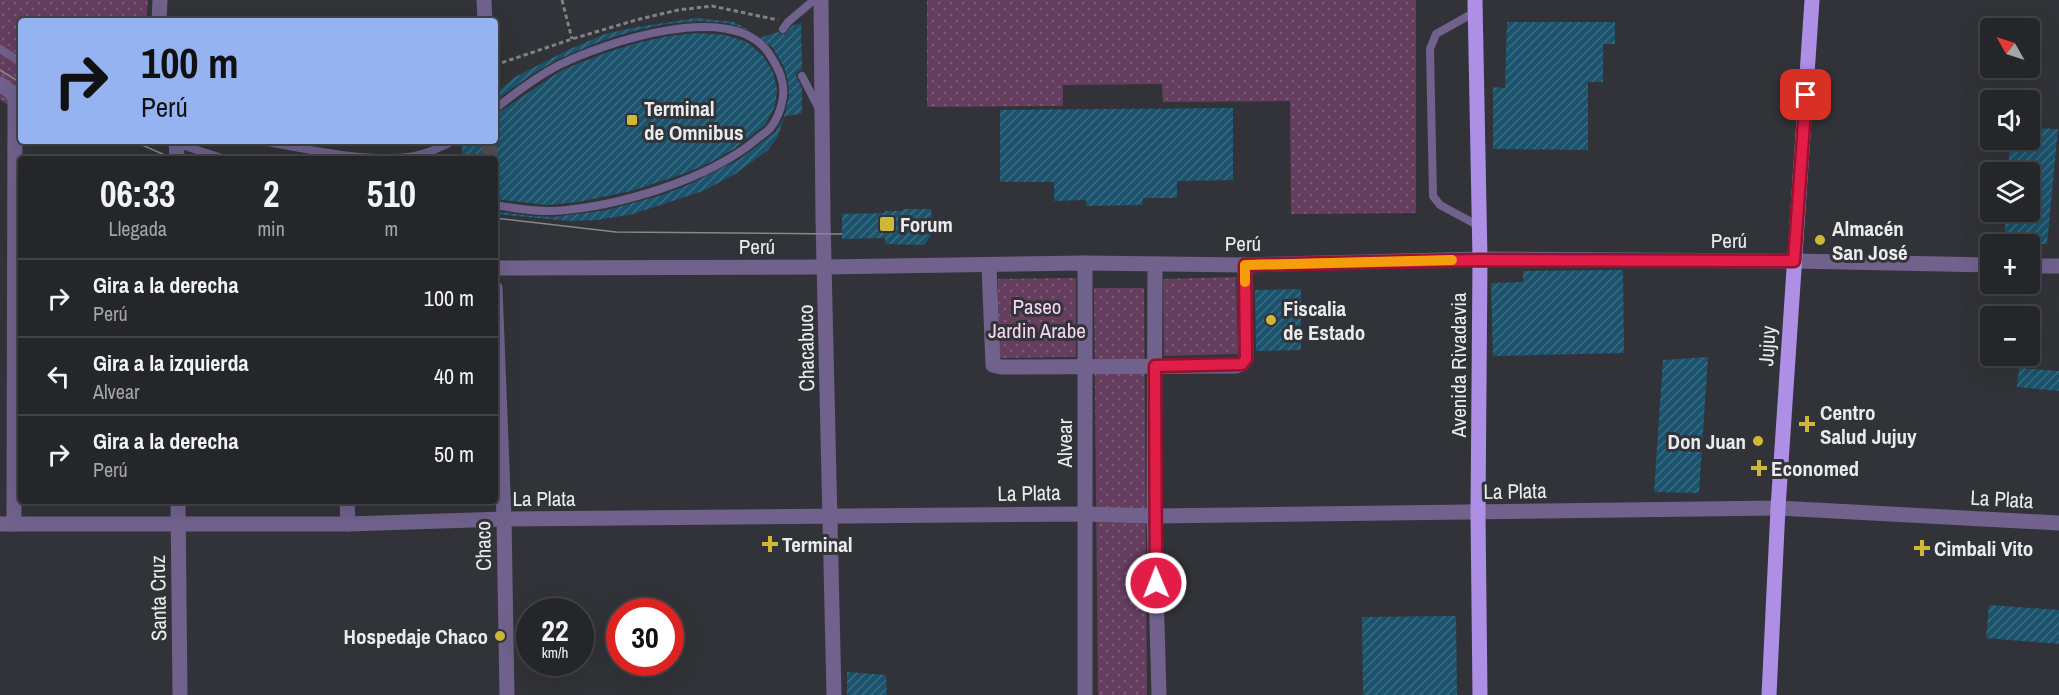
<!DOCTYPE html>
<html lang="es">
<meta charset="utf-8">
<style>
body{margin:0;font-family:"Archivo Narrow",sans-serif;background:#313236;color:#f1f3f6;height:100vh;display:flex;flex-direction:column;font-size:22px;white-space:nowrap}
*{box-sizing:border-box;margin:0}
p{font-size:20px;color:#a3a5a8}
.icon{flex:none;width:33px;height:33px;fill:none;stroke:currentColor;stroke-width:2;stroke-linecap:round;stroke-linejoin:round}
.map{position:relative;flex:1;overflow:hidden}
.panel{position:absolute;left:18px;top:156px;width:480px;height:348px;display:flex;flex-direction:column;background:#25262a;border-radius:6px;box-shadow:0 6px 24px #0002,0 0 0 2px #424347}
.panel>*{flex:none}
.top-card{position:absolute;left:18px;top:18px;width:480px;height:126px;border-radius:6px;box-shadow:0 6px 24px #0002,0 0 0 2px #424347;background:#95b2f1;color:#111;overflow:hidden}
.needle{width:39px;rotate:309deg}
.buttons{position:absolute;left:1980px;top:18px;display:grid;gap:12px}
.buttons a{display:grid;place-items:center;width:60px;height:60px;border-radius:6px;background:#25262a;box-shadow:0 6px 24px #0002,0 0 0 2px #424347;font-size:30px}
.speed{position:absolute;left:516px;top:598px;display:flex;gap:12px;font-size:30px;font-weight:700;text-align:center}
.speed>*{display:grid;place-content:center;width:78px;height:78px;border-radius:50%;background:#25262a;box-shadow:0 6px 24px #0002,0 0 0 2px #424347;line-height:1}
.speed small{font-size:15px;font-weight:400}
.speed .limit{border:9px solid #d22;background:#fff;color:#111}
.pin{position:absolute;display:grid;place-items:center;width:51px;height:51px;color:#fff;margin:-26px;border-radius:12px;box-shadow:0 3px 9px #0006}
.me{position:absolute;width:66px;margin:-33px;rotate:359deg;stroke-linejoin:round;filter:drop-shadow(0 0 4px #0008)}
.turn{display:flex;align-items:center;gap:21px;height:126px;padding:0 24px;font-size:27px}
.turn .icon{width:78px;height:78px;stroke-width:2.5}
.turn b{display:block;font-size:42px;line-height:51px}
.eta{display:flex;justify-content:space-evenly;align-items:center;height:102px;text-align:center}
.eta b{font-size:36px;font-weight:700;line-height:42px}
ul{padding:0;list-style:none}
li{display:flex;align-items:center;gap:18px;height:78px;padding:0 24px;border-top:2px solid #424347}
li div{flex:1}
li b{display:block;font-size:22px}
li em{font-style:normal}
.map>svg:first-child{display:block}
.park{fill:url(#park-dots)}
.building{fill:url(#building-hatch)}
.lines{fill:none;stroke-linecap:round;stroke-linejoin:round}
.street-tunnel{stroke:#4d4f53;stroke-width:15;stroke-dasharray:15 8;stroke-linecap:butt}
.path{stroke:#7f8184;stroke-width:3;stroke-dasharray:4.5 3;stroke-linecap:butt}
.lane{stroke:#70628d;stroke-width:8}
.street{stroke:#70628d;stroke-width:15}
.primary{stroke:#ad8fe5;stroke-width:15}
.tram{stroke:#86888b;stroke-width:1.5}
.lane-bridge{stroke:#70628d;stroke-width:8}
.route-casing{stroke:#92132f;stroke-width:15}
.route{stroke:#e11d48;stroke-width:10}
.slow{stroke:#f59e0b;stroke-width:10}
.poi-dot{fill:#ceb838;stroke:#313338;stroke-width:2}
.labels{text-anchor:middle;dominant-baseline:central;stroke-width:6;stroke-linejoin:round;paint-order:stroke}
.poi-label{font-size:21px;font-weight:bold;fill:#e9ebed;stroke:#313338;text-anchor:start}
.street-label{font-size:21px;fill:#e9ebed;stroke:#313338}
.park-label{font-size:21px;fill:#f6d6ef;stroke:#313338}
</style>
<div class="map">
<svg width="2059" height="695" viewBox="0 0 2059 695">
<defs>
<pattern id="park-dots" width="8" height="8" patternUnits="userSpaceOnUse" patternTransform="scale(1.5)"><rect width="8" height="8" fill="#653e5f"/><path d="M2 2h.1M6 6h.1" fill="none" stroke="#7b5a76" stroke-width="1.8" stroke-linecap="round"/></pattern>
<pattern id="building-hatch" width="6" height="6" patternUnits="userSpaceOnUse" patternTransform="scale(1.5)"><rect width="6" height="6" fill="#1b536d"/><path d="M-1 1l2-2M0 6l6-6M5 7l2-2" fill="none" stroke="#3c6c82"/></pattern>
</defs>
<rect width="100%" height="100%" fill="#313338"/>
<g class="park">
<polygon points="0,0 148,0 146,21 21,21 21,106 12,107 0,100"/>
<polygon points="927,0 1416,0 1416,213 1291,214 1290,101 1163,102 1162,84 1063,85 1063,106 927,107"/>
<polygon points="1236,277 1238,354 1164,356 1163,279"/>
<polygon points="1076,278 1076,357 999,358 998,279"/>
<polygon points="1094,288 1144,288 1147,695 1098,695"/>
</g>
<g class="building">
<polygon points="697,18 734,22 751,31 727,23 698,21 666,24 634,31 604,40 556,60 531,75 495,101 495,94 515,77 568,50 605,34 637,27"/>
<polygon points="1507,22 1615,22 1615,44 1603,44 1603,82 1588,82 1588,150 1493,149 1493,87 1505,88"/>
<polygon points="801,23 802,70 797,72 796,76 802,88 802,113 784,117 778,136 768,150 735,174 703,191 633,214 597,220 570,221 495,214 495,211 531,216 554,217 607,210 662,195 690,184 740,159 775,132 784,117 789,96 788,81 784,67 773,48 760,38 778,32 785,35 792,26"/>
<polygon points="698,33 725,35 747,42 763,56 773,72 777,89 775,106 765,125 734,149 711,162 686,173 631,191 578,202 547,205 495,199 495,159 462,159 462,141 495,141 495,115 562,70 608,52 637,43 668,36"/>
<polygon points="1233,108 1233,180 1177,181 1177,198 1143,198 1143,205 1086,206 1086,200 1054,201 1054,182 1000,182 1000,110"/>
<polygon points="2030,128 2058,129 2047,244 2004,244 2006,212 2030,212 2030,172 2008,172 2010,140 2030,140"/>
<polygon points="903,209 931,209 933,233 924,245 885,244 885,238 842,239 842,214 885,213 885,211 903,211"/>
<polygon points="1623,270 1624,353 1493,356 1491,283 1523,282 1523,271"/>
<polygon points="1301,289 1301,350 1256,351 1255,290"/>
<polygon points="1708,357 1699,493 1654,492 1663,360"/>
<polygon points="2019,368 2059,371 2059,391 2017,387"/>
<polygon points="1989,605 2059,610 2059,644 1986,638"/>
<polygon points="1456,616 1457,695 1363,695 1362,617"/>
<polygon points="847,672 886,675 887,695 847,695"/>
</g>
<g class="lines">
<polyline class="street-tunnel" points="489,141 490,159"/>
<g class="path">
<polyline points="562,0 572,39"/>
<polyline points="495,65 572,39 636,20 678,10 712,6 778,20"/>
</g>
<g class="lane">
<polyline points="1475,12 1436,34 1430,49 1433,196 1440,205 1479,226"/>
<polyline points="783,29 788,22 814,0"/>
<polyline points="0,49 21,62"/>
<polyline points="802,76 818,107"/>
<path d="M495 109C515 93 536 77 559 65 606 42 730 0 768 52 778 67 787 83 782 102 781 109 776 121 771 127 768 132 761 135 757 139 708 180 617 207 554 211 534 212 514 208 495 205"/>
<path d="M262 141C303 149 379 165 418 155 430 152 442 147 453 141"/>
</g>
<g class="street">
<polyline points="484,0 485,21"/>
<polyline points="821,0 823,219 834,695"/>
<polyline points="159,21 160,0"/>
<polyline points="0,84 11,92 15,98 14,524"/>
<polyline points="176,141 177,159"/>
<polyline points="1155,264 1154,516 1159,695"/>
<polyline points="989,266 993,365 1001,367 1236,366 1242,364 1246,359 1245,265"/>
<polyline points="2030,266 2059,266"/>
<polyline points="495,268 824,267 1085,263 1245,265 1480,259 1794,261 1990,265"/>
<polyline points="495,288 504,519 507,695"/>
<polyline points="178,501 180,695"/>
<polyline points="347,501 348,524"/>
<polyline points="0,524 348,524 504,519 1084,514 1154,516 1778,508 2059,523"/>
<polyline points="1085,695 1085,263"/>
</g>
<g class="primary">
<polyline points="1475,0 1480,259 1478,513 1480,695"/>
<polyline points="1769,695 1778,508 1812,0"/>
</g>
<g class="tram">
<polyline points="0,70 21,83"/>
<polyline points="133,141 174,159"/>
<polyline points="495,218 616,232 842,234"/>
</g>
<polyline class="lane-bridge" points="169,141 225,159"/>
</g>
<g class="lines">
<defs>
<polyline id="route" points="1156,583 1155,366 1242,364 1246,359 1245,265 1480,260 1794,261 1806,95"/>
</defs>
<use href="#route" class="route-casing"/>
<use href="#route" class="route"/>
<polyline class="slow" points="1245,282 1245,265 1452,260"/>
</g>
<g class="poi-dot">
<rect x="626" y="114" width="12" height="12" rx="3"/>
<rect x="879" y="216" width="16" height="16" rx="3"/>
<circle cx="1820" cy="240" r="6"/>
<circle cx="1271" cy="320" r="6"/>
<path d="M1804 415h6v6h6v6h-6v6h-6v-6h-6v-6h6z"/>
<circle cx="1758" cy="441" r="6"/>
<path d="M1756 459h6v6h6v6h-6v6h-6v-6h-6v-6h6z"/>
<path d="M767 535h6v6h6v6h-6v6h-6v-6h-6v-6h6z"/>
<path d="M1919 539h6v6h6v6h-6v6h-6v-6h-6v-6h6z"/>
<circle cx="500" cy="636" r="6"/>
</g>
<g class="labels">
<g class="poi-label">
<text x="644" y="108">Terminal<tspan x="644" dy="24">de Omnibus</tspan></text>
<text x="900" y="224">Forum</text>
<text x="1832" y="228">Almacén<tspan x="1832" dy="24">San José</tspan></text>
<text x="1283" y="308">Fiscalia<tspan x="1283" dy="24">de Estado</tspan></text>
<text x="1820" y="412">Centro<tspan x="1820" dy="24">Salud Jujuy</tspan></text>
<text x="1746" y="441" text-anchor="end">Don Juan</text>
<text x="1771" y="468">Economed</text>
<text x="782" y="544">Terminal</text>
<text x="1934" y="548">Cimbali Vito</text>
<text x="488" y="636" text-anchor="end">Hospedaje Chaco</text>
</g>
<g class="street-label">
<text x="1729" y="240">Perú</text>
<text x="1243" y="243">Perú</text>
<text x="757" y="246">Perú</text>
<text transform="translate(1767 346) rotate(-86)">Jujuy</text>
<text transform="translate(806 348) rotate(-91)">Chacabuco</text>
<text transform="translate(1458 365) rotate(-90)">Avenida Rivadavia</text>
<text transform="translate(1064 443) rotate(-90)">Alvear</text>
<text transform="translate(1515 491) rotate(-1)">La Plata</text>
<text transform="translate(1029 493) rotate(-1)">La Plata</text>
<text x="544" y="498">La Plata</text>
<text transform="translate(2002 499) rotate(3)">La Plata</text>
<text transform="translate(483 546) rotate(-91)">Chaco</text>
<text transform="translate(158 598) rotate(-91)">Santa Cruz</text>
</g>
<g class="park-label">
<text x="1037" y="306">Paseo<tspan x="1037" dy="24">Jardin Arabe</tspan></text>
</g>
</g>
</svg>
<div class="buttons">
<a><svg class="needle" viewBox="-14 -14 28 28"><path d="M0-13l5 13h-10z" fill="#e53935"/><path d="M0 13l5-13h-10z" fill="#a3a5a8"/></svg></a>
<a><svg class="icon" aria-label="sound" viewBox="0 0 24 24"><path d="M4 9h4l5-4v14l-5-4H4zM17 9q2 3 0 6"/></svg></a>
<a><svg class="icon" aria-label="layers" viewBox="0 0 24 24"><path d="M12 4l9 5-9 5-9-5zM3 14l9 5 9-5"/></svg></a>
<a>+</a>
<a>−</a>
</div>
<div class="speed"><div>22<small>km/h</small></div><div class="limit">30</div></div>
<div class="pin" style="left:1806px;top:95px;background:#d93025"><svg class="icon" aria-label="arrive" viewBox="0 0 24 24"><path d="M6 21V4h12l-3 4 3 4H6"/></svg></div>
<svg class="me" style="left:1156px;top:583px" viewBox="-20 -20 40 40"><circle r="17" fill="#e11d48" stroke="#fff" stroke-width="3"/><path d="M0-11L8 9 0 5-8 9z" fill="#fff"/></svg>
<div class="top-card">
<div class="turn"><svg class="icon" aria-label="right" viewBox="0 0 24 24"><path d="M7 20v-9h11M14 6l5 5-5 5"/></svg><div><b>100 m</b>Perú</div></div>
</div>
<section class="panel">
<div class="eta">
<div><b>06:33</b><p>Llegada</p></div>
<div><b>2</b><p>min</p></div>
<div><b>510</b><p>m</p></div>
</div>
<ul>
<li><svg class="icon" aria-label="right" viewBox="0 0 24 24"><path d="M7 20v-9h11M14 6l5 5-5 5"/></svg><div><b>Gira a la derecha</b><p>Perú</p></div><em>100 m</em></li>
<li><svg class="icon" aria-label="left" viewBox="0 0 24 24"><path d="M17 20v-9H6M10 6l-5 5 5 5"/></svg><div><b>Gira a la izquierda</b><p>Alvear</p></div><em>40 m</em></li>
<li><svg class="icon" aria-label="right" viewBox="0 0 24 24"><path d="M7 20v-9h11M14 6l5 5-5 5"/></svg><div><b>Gira a la derecha</b><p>Perú</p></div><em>50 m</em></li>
</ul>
</section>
</div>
